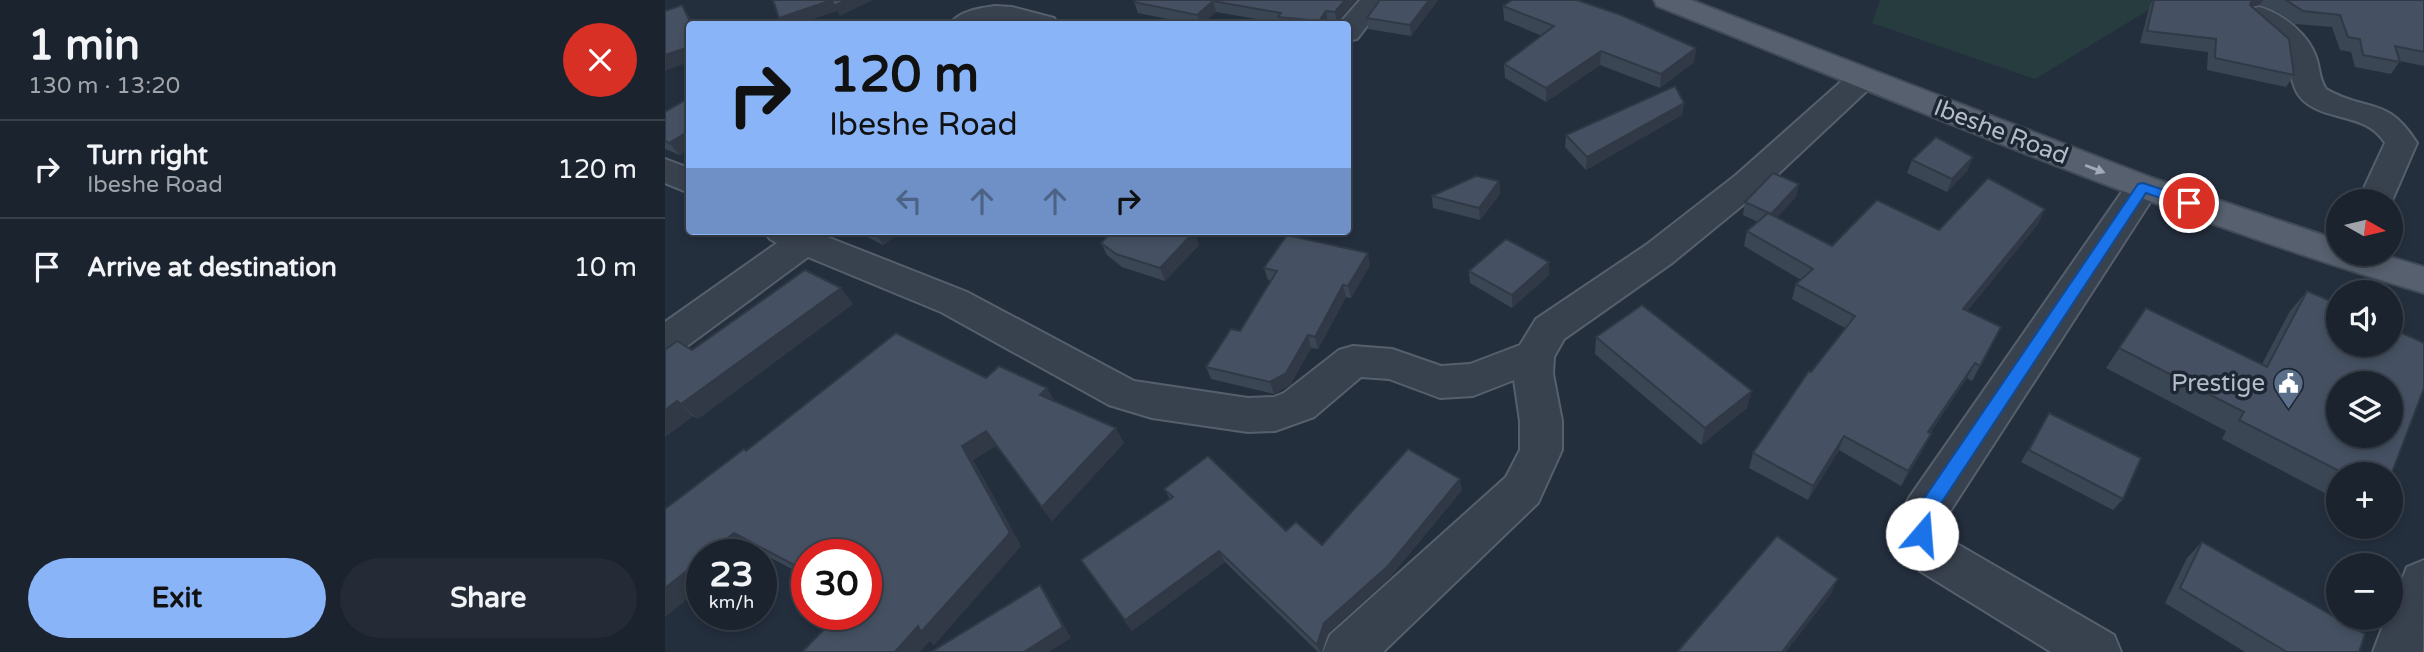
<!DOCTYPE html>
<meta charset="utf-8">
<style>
body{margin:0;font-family:"Varela Round",sans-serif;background:#242b36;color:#f1f3f6;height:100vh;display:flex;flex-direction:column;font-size:26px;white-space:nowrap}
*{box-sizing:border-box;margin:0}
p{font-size:23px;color:#a0a4aa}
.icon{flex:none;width:38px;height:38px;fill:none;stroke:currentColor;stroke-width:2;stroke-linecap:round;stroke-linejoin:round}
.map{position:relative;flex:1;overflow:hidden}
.details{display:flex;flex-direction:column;background:#1b232e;width:665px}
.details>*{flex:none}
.hud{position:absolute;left:21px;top:21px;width:665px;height:214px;border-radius:7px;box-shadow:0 4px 10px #0003,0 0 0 2px #39404a;background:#8ab4f8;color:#111;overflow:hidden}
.needle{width:46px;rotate:98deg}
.tools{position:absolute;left:1661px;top:189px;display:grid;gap:14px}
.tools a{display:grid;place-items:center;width:77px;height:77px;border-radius:50%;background:#1b232e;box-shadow:0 4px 10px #0003,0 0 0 2px #39404a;font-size:35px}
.speed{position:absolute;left:21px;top:539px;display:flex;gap:14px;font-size:35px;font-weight:700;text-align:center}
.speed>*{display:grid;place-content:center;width:91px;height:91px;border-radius:50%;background:#1b232e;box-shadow:0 4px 10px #0003,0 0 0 2px #39404a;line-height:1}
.speed small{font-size:18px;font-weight:400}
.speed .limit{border:10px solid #d22;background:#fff;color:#111}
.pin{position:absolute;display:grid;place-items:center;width:60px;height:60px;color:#fff;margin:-30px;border:4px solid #fff;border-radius:50%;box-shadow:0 2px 7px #0007}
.me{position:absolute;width:77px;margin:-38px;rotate:18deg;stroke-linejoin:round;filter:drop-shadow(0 0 5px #0008)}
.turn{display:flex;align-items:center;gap:24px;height:147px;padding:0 28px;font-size:32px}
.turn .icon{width:91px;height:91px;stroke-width:2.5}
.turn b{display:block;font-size:49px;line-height:60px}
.lanes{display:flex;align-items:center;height:66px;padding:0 28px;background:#0003;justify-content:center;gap:35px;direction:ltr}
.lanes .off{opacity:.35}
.round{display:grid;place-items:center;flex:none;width:74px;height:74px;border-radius:37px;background:#242b36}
.overview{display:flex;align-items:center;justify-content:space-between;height:119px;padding:0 28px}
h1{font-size:42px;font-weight:700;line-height:52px}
.button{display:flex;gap:14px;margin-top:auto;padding:14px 28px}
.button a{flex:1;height:80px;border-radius:42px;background:#8ab4f8;color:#111;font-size:28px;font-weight:700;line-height:80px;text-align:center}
.button a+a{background:#242b36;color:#f1f3f6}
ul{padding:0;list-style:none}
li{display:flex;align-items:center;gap:21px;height:98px;padding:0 28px;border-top:2px solid #39404a}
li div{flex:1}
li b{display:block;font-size:26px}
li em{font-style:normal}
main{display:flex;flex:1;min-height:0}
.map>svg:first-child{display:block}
.green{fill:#263c3f}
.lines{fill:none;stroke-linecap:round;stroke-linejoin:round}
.minor-casing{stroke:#565f6c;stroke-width:4}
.major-casing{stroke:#414a57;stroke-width:4}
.minor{fill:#38414e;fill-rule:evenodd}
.major{fill:#56606e;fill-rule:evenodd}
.wall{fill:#3b4654}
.shaded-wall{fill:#303945}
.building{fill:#455162;stroke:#303945;stroke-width:2;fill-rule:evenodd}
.oneway{fill:#a1aab7}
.route{fill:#1a73e8;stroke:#114b97;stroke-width:2}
.labels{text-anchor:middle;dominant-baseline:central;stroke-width:7;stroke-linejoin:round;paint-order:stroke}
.street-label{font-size:24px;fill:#b4bcc9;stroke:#1d2633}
.poi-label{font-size:24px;fill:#b4bcc9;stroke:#1d2633;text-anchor:end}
</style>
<main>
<section class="details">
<div class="overview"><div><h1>1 min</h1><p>130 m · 13:20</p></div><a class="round" style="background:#d93025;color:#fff"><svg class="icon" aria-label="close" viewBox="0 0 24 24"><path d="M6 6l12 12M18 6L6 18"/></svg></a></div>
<ul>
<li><svg class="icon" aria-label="right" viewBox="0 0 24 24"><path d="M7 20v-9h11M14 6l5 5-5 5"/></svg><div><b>Turn right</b><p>Ibeshe Road</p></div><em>120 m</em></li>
<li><svg class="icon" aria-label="arrive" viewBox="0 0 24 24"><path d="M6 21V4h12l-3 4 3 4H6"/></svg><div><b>Arrive at destination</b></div><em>10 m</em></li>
</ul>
<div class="button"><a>Exit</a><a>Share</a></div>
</section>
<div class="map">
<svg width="1759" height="652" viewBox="0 0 1759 652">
<rect width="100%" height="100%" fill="#242f3e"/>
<polygon class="green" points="1215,0 1500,0 1370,79 1207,23"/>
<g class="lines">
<defs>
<g id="minor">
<polygon points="695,0 722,0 692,39 682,41 682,24 674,24"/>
<path d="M330 6 347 7 389 18 393 24H285C294 11 315 8 330 6Z"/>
<path d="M1594 7C1617 13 1643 34 1651 57 1655 68 1654 79 1661 89 1702 113 1722 95 1752 143L1726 203V201H1693L1720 143C1702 113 1665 122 1640 102 1622 87 1629 64 1617 47 1607 33 1589 28 1580 15L1584 9Z"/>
<polygon points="1198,69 1209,72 1213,78 1209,84 1095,191 1007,263 899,339 889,357 888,374 897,421 897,450 873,503 718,652 658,652 665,635 841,477 855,450 855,421 849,380 808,396 775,398 724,379 696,377 649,417 610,431 583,432 487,418 444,405 276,312 143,257 14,352 0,357 0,322 112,243 105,239 99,231 147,231 302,292 469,381 583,398 609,397 619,393 674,350 688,346 727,349 776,366 805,364 855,345 871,319 981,245 1071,175 1187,72"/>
<polygon points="0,159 24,168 24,193 0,183"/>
<polygon points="1478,176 1490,179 1495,187 1282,516 1280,530 1287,541 1449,635 1456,652 1386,652 1255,571 1234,534 1237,512 1244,498 1466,179"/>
<polygon points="1759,560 1758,652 1708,652 1721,618 1726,618 1726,607 1742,567"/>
</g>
<path id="major" d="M989 0H1026L1490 179 1673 240V254H1715L1759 267V293C1498 216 1246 107 992 6Z"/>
</defs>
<use href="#minor" class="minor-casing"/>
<use href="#major" class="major-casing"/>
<use href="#minor" class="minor"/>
<use href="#major" class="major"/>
</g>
<g class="wall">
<polygon points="471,0 692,0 672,23 663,22 661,24 614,24 614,23 551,12 537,24 528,24 473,13 469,2"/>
<polygon points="715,0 773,0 746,36 703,29 702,18"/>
<polygon points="1488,0 1759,0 1759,66 1735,61 1726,74 1690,67 1686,52 1675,50 1667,27 1630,24 1613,12 1595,5 1587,6 1629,75 1621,87 1542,70 1543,52 1475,43 1485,5"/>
<polygon points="838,6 1031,48 1029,62 995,88 935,65 881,102 840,78 839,64 877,36 839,20"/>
<polygon points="24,98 24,149 15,155 0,149 0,112"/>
<polygon points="1019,103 1017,115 921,170 900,147 901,135"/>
<polygon points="1247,160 1303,170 1282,192 1242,173"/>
<polygon points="834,181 835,194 815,220 768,208 767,196"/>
<polygon points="1131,197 1112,217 1167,246 1274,230 1380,209 1373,224 1302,311 1336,327 1307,381 1302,378 1265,433 1259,448 1236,486 1174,450 1143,500 1084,468 1088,453 1146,372 1180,328 1127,299 1131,284 1136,280 1079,246 1082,231 1093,222 1078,215 1080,202"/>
<polygon points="191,231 238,231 218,245"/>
<polygon points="529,232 534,245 500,281 457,267 442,255 436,243"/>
<polygon points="705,265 686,298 681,297 653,349 646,348 625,385 609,394 546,379 541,367 575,331 606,281 603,280 599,268"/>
<polygon points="804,271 884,275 847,308 805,283"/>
<polygon points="1642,291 1726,474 1673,474 1673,500 1557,439 1561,431 1441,368 1481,308 1597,364 1625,311"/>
<polygon points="188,304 33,419 28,416 0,437 0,350 27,350"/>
<polygon points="931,337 1082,408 1036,445 930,354"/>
<polygon points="321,378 391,402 459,443 387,521 331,446 308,460 356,546 269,645 265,641 201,614 201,555 142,555 142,577 85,547 0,617 0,509 81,451"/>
<polygon points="1384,413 1458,499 1448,510 1356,462"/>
<polygon points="499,489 621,531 657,545 797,490 725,577 663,633 657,652 653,652 560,562 467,631 416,560 505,499"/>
<polygon points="1537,542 1694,652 1580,652 1500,603 1522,558"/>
</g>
<g class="shaded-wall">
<polygon points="167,0 208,0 175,16 172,11 133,24 119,24 114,18"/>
<polygon points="680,0 692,0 672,23 670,12"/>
<polygon points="764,0 773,0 746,36 745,25"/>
<polygon points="1586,0 1598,0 1595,5 1582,8"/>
<polygon points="548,1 551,12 537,24 535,24 532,15"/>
<polygon points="17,5 25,17 29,24 26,24"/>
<polygon points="661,11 663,22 661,24 654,24 654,21"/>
<polygon points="24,47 24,62 0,71 0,55"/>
<polygon points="1031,48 1029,62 995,88 996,74"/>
<polygon points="936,51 935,65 881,102 881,88"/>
<polygon points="1019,103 1017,115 921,170 922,157"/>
<polygon points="24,131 24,149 15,155 4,143"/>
<polygon points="1308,157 1303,170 1282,192 1287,179"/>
<polygon points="834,181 835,194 815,220 814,208"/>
<polygon points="1134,184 1131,197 1103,227 1106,214"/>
<polygon points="1380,209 1373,224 1291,324 1298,309"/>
<polygon points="209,231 238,231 218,245"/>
<polygon points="529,232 534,245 500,281 495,268"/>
<polygon points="703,253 705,265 686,298 683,286"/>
<polygon points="884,262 884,275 847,308 847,295"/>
<polygon points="678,285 681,297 653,349 650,337"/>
<polygon points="176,288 188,304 33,419 16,404"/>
<polygon points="643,335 646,348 625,385 609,394 605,382"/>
<polygon points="1310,363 1302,378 1256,447 1263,432"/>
<polygon points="382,388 391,403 375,395"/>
<polygon points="1087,391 1082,408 1036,445 1040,428"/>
<polygon points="12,401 28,416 0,437 0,410"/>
<polygon points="451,428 459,443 387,521 377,507"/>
<polygon points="321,431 331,446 308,460 356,546 269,645 265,641 255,652 230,652 297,446"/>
<polygon points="1266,434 1259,448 1236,486 1243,471"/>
<polygon points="1179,436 1174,450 1143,500 1148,486"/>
<polygon points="795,479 797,490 725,577 663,633 657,652 655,652 652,645 659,623"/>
<polygon points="69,533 85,547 75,555 42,555"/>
<polygon points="554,551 560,562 467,631 460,620"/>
<polygon points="37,559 37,586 0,617 0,588"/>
<polygon points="1173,579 1166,594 1121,652 1117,652"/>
<polygon points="375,585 383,596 406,638 384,652 359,652"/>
</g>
<g class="building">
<polygon points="108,0 181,0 169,6 167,0 114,18"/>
<polygon points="471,0 680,0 670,12 661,11 654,21 613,17 616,13 548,1 532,15 469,2"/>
<polygon points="715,0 764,0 745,25 702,18"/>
<polygon points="847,0 912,0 956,15 1031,48 996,74 936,51 881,88 839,64 889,26 838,6"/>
<polygon points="1489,0 1587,0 1585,5 1624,39 1629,75 1550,58 1551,39 1482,31"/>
<polygon points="1621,0 1759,0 1759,52 1730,46 1735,62 1698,55 1695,39 1683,37 1675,15 1638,11"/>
<polygon points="17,5 26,24 24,24 24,47 0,55 0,11"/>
<polygon points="1010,86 1019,103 922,157 901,135"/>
<polygon points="24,98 24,131 4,143 0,141 0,112"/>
<polygon points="1271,137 1308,157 1287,179 1247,160"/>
<polygon points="1108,173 1134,184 1106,214 1080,202"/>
<polygon points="811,176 834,181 814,208 767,196"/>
<polygon points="1323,178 1380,209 1298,309 1336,327 1315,366 1310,363 1263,432 1266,434 1243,471 1179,436 1148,486 1088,453 1144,371 1146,372 1190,316 1131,284 1148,269 1082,231 1103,213 1167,246 1212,200 1274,230"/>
<polygon points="447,231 525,231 529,232 495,268 451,254 436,243"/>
<polygon points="622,235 703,253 683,286 678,285 650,337 643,335 621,373 605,382 541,367 566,329 575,331 612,271 599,268"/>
<polygon points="841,239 884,262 847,295 804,271"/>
<polygon points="140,270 176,288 16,404 12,401 0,410 0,350 12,341 27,350"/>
<path d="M1642 291 1673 304V345H1726V328L1759 343V388L1726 475V474H1680L1574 420 1579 412 1454 348 1481 308 1602 367ZM1673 383H1726V436H1673Z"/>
<polygon points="977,305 1087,391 1040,428 931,337"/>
<polygon points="231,333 321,378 334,366 382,388 375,395 451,428 377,507 321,431 297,446 345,533 256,632 253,626 230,652 137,652 174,614 201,614 201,555 142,555 142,572 69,533 42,555 37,555 37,559 0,588 0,509 79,449 81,451"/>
<polygon points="1384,413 1476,458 1458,499 1364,450"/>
<polygon points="743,449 795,479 723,566 659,623 652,645 554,551 460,620 416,560 508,497 499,489 543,456 621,531 631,522 657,545"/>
<polygon points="1112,536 1173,579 1117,652 1015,652 1013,651"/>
<polygon points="1537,542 1700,634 1694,652 1622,652 1515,588"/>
<polygon points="375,585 398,627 359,652 266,652"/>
</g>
<defs><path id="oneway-solid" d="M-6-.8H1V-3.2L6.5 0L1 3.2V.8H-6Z" transform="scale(1.75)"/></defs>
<use class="oneway" href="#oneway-solid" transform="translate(1430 169) rotate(21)"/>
<polygon class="route" points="1478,183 1529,200 1531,203 1524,208 1481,193 1269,514 1264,540 1257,542 1250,540 1248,534 1254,506 1473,184"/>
<defs>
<symbol id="civic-pin" viewBox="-11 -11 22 30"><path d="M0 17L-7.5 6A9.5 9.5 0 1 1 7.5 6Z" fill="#5c6f8a" stroke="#1d2633"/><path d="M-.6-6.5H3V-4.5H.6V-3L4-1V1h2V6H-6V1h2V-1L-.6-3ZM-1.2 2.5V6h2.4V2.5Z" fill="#fff"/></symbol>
</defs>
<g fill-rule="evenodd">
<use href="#civic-pin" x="1606" y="366" width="35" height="47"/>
</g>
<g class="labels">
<g class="street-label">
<text transform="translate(1336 132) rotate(21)">Ibeshe Road</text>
</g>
<g class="poi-label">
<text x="1600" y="383">Prestige</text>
</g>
</g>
</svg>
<div class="tools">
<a><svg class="needle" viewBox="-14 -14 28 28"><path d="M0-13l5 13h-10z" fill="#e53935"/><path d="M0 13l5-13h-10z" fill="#a0a4aa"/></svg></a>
<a><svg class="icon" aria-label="sound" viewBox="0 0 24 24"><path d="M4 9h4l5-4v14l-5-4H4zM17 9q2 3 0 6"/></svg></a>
<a><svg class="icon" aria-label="layers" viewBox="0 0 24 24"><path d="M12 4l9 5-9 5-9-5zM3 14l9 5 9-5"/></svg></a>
<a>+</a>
<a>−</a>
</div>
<div class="speed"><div>23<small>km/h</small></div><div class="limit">30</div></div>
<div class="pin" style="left:1524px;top:203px;background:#d93025"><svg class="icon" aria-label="arrive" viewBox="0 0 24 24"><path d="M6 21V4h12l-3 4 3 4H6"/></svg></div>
<svg class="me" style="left:1257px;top:534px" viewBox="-20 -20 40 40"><circle r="19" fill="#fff"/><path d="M0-13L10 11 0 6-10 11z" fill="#1a73e8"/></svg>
<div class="hud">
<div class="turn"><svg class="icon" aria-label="right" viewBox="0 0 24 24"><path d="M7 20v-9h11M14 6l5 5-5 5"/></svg><div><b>120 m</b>Ibeshe Road</div></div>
<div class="lanes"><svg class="icon off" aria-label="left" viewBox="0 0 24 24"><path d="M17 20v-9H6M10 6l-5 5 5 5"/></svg><svg class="icon off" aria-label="ahead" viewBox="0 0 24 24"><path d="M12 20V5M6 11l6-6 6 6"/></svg><svg class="icon off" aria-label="ahead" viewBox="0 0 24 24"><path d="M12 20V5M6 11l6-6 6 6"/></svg><svg class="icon" aria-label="right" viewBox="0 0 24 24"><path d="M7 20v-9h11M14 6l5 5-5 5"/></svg></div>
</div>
</div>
</main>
